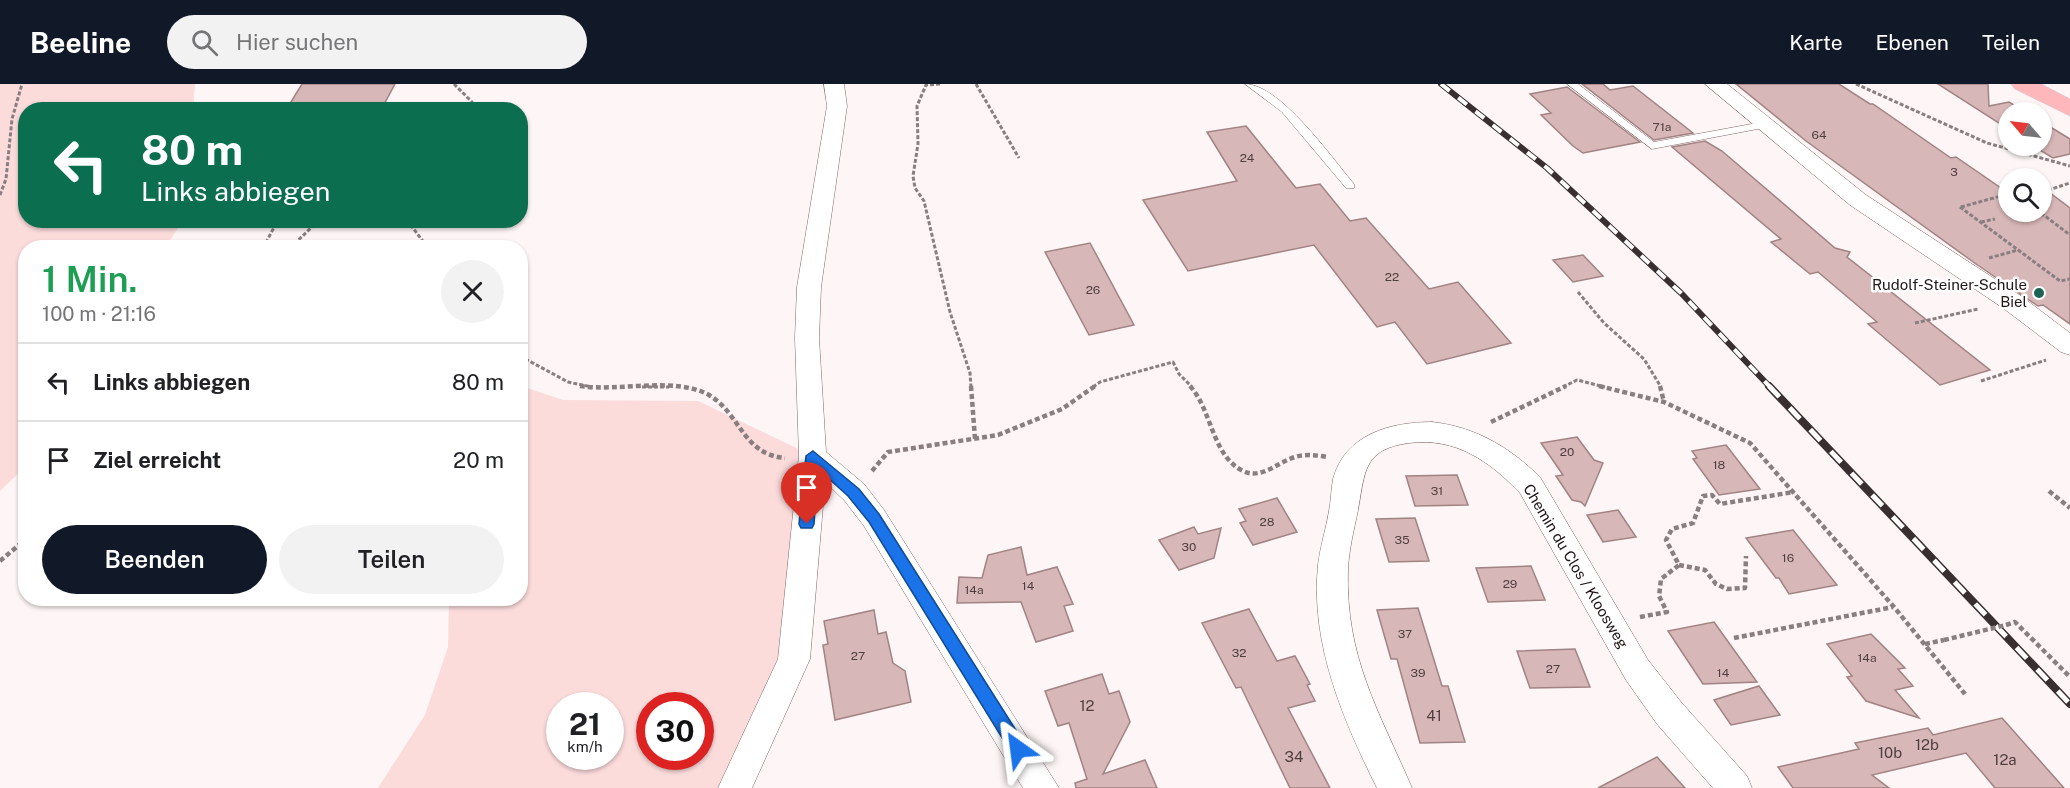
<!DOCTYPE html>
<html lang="de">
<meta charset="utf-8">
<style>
body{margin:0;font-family:"Public Sans",sans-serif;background:#f2f2f2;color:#202124;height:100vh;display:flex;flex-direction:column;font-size:22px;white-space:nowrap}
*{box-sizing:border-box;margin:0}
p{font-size:20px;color:#757577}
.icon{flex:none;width:33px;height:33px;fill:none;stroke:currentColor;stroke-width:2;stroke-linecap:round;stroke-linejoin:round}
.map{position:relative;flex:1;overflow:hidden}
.details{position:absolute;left:18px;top:156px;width:510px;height:366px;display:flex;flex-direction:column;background:#fff;border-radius:24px;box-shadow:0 2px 4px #0004}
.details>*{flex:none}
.top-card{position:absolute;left:18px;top:18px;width:510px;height:126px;border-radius:24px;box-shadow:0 2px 4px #0004;background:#0b6e4f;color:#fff;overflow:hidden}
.needle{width:39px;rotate:298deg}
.fabs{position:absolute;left:1998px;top:18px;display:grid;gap:12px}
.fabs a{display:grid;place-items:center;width:54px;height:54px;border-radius:50%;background:#fff;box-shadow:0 2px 4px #0004;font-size:30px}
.speed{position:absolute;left:546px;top:608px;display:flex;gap:12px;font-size:30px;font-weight:700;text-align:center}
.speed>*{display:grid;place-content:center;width:78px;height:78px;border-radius:50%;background:#fff;box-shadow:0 2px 4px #0004;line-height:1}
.speed small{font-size:15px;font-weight:400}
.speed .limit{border:9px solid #d22;background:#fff;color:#111}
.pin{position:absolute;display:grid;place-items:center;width:51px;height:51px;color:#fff;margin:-62px -26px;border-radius:50% 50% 50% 0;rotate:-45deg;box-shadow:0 0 6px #0007}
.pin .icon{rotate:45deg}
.me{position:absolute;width:66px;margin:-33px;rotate:329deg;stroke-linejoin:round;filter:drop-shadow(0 0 4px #0008)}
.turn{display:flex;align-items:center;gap:21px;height:126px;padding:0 24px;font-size:27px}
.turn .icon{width:78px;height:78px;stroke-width:2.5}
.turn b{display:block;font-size:42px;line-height:51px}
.round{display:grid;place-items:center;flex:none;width:63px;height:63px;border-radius:32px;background:#f2f2f2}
.head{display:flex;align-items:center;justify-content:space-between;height:102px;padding:0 24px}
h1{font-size:36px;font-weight:600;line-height:45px;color:#1e9e55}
.action{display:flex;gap:12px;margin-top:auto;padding:12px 24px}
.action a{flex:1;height:69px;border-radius:36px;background:#111827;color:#fff;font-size:24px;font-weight:600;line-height:69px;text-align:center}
.action a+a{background:#f2f2f2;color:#202124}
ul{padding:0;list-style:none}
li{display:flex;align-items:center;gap:18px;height:78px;padding:0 24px;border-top:2px solid #e0e0e0}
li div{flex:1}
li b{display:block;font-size:22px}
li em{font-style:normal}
header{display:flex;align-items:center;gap:36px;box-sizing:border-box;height:84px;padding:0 30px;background:#111827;color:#fff}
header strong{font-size:28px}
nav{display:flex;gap:33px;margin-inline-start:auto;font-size:21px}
.search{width:420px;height:54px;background:#f2f2f2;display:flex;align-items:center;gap:15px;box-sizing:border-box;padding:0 21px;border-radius:33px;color:#757577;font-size:22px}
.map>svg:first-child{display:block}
.green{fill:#fcdbdb;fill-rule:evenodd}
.building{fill:#d8b7b8;stroke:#a28384;stroke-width:1.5}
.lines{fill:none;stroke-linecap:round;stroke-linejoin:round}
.lane-casing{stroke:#836666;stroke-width:1}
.street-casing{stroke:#836666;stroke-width:1}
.primary-casing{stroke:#d3d0d0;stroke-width:1}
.path-far1{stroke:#897f80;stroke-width:3;stroke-dasharray:4 2;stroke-linecap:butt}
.path{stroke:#897f80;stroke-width:4.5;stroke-dasharray:5 3;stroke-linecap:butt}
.lane{fill:#fff;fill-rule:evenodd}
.street{fill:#fff;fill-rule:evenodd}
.primary{fill:#feb8bc;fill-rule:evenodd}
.rail-far1-casing{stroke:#3a2f30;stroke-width:6}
.rail-casing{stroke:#3a2f30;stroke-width:8}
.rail-far1{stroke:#fff;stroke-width:4;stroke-dasharray:11;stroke-linecap:butt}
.rail{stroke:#fff;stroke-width:5;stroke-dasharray:15;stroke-linecap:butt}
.path-bridge{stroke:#897f80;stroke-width:4.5;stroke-dasharray:5 3;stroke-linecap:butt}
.route{fill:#1a73e8;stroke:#114b97;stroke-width:1.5}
.poi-dot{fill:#1d6457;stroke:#fff;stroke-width:2}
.labels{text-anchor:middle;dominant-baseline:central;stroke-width:5;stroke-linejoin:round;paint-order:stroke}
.number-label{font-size:12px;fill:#4f3e3e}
.poi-label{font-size:15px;fill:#211516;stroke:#fff;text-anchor:end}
.street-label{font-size:15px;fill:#211516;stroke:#fff}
.near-number-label{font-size:15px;fill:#4f3e3e}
</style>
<header>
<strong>Beeline</strong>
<div class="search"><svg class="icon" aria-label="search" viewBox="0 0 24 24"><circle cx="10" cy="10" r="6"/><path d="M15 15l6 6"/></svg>Hier suchen</div>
<nav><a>Karte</a><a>Ebenen</a><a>Teilen</a></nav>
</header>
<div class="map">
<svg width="2070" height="704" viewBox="0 0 2070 704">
<rect width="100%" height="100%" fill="#fdf5f6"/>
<g class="green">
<polygon points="0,0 195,0 193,25 26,26 26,136 182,137 166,163 26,164 25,383 0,407"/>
<path d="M521 302 563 316 698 317 813 372 794 575 735 704H378L425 631 448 563 449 515 520 514ZM560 621H610V672H560ZM650 621H700V672H650Z"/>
</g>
<g class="building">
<polygon points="302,0 395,0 381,26 286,26"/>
<polygon points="1582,0 1603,0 1610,6 1633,2 1693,49 1654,56"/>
<polygon points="1736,0 1839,0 1870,20 1873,20 1951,74 1956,73 2008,109 2008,128 2035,128 2042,132 2042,103 2070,124 2070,240 2043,221 2038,222 1976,180 1806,57"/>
<polygon points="1938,0 1988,0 1989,22 2009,18 2026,28 2008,28 2008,45"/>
<polygon points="1567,3 1640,58 1583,69 1573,62 1541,31 1551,29 1530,10"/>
<polygon points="2042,38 2070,55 2070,70 2053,74 2033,62 2042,62"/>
<polygon points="1246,42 1296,104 1320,100 1350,137 1366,134 1429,205 1458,198 1511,259 1427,280 1395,238 1377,243 1314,161 1188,187 1143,116 1237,97 1207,48"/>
<polygon points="1705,57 1722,67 1835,164 1850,168 1847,173 1990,286 1940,301 1868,240 1877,238 1818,188 1810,190 1771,158 1781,155 1672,63"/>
<polygon points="1090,159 1134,241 1089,251 1045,168"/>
<polygon points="1583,171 1603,192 1573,198 1553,176"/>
<polygon points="1577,353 1594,376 1603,379 1585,422 1581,418 1572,416 1556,392 1563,391 1541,359"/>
<polygon points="1726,361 1760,405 1719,411 1693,375 1697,374 1692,367"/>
<polygon points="1457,391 1468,421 1415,422 1406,392"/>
<polygon points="1277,414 1297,448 1253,461 1240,439 1246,437 1239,425"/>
<polygon points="1618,426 1636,453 1603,458 1587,431"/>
<polygon points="1415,434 1429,477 1389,478 1376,435"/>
<polygon points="1194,443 1198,450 1221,444 1214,474 1179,486 1159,456"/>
<polygon points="1793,446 1837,501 1789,510 1779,494 1776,494 1746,454"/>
<polygon points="1021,463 1027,491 1057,483 1073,520 1064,522 1073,547 1036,558 1021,518 957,519 959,493 982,494 988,471"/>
<polygon points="1531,482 1545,516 1488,518 1476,484"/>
<polygon points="1418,524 1442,602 1448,602 1465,658 1420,659 1397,575 1391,575 1377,526"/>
<polygon points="1249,525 1277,577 1295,572 1310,600 1307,601 1315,617 1288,624 1330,704 1290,704 1241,603 1236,604 1202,539"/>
<polygon points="874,526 878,550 886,548 893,579 905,587 911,618 835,636 823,561 828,560 824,537"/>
<polygon points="1714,538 1757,598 1703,600 1668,547"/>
<polygon points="1871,550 1905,584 1898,585 1913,602 1895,606 1919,634 1866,617 1847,593 1852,592 1827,560"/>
<polygon points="1575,565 1590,603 1530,604 1517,567"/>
<polygon points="1102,590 1109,610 1119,607 1130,638 1103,690 1145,676 1157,704 1076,704 1075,699 1087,695 1069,639 1058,642 1045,607"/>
<polygon points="1759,602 1780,631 1731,641 1714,616"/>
<polygon points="2002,634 2064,704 1995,704 1966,669 1872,691 1889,704 1793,704 1778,683 1859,665 1855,659 1928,644 1933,651"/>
<polygon points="1657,673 1685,704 1598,704"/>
</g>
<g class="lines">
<defs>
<g id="lane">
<path d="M1245 0C1280 0 1331 73 1354 100V104H1346L1282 28Z"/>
<polygon points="1567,0 1578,0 1654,58 1768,37 1773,40 1768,43 1652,65"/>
</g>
<g id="street">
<polygon points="824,0 844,0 847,22 821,203 819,254 826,368 864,400 884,426 1059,704 1023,704 864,442 844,416 825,398 810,575 752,704 718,704 778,575 799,372 795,254 797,203 827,22"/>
<polygon points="1705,0 1727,0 1866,111 2021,212 2070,249 2070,271 2061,268 2003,224 1850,121"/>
<path d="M1432 338C1476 343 1509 363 1540 393L1648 576 1681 618 1747 692 1752 704H1713L1657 640 1626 596 1520 409C1489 377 1456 353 1409 359 1362 365 1365 390 1358 426 1354 446 1349 465 1348 485 1345 573 1379 627 1412 704H1377C1343 636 1310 559 1318 481 1320 463 1326 445 1329 427 1331 417 1331 406 1333 395 1345 350 1391 338 1432 338Z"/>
</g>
<polygon id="primary" points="2011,0 2041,0 2070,15 2070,32 2015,5"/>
</defs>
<use href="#lane" class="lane-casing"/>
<use href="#street" class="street-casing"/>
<use href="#primary" class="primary-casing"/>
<g class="path-far1">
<polyline points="454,0 472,18 472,26"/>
<polyline points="940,0 926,1 917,22 918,60 913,92 915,104 924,117 950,228 970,289 971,303"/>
<polyline points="976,0 1019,74"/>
<polyline points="1856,0 1987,59 2070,82"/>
<polyline points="2042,108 2070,99"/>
<polyline points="0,111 6,95 12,35 22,0"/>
<polyline points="1960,123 2060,197 2070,195"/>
<polyline points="1961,123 2008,110"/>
<polyline points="2041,129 2070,151"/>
<polyline points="407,136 428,164"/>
<polyline points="1981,138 1995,135"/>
<polyline points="263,164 278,136"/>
<polyline points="290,164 313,142 324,136"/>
<polyline points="1989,174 2018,166"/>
<polyline points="1578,208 1604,239 1644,275 1661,303"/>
<polyline points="1915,239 1978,225"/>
<polyline points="520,272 568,298 592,303"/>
<polyline points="1981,297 2046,276"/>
<polyline points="642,303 669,303"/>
<polyline points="1093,303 1100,298 1173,278 1179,290 1192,303"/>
<polyline points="1563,303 1577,296 1605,303"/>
</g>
<g class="path">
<path d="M580 302C618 308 675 292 709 311 741 330 742 370 785 374"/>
<polyline points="971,302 975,355"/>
<path d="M1190 302C1212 326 1212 372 1243 387 1261 396 1278 378 1295 373 1305 370 1316 371 1327 373"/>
<polyline points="1599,302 1664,318 1750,359 1894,523 1965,610"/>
<polyline points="1660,302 1664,318"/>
<polyline points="1491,338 1566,302"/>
<polyline points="872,387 888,368 998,351 1062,325 1095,302"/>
<polyline points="2049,407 2070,424"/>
<polyline points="0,477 26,455"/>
<polyline points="1679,481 1705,486 1716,500 1727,505 1745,504 1746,472"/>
<polyline points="1640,533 1667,528 1659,512 1661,495 1679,481 1666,456 1672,445 1693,439 1703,412 1712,411 1720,420 1794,408"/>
<polyline points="2006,541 2015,538 2070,593"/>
<polyline points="1734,554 1893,523"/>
<polyline points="1925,560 1944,556"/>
</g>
<use href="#lane" class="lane"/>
<use href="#street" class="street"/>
<use href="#primary" class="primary"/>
<defs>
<polyline id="rail-far1" points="1441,0 1547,84 1681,209 1770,303"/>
<polyline id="rail" points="1769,302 2070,620"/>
</defs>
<use href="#rail-far1" class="rail-far1-casing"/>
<use href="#rail" class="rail-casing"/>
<use href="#rail-far1" class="rail-far1"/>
<use href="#rail" class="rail"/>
<polyline class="path-bridge" points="1944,556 2006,541"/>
</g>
<polygon class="route" points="813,367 859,405 879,430 1024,659 1027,665 1024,670 1018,673 1012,670 869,438 848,412 818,385 814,440 812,444 801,444 799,440 806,372"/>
<circle class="poi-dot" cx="2039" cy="209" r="6"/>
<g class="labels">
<g class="number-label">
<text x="1662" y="43">71a</text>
<text x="1819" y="51">64</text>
<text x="1247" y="74">24</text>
<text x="1954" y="88">3</text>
<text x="1392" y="193">22</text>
<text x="1093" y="206">26</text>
<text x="1567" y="368">20</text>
<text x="1719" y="381">18</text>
<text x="1437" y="407">31</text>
<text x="1267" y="438">28</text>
<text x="1402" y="456">35</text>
<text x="1189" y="463">30</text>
<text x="1788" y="474">16</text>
<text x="1510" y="500">29</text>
<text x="1028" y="502">14</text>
<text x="974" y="506">14a</text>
<text x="1405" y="550">37</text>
<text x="1239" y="569">32</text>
<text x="858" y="572">27</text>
<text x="1867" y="574">14a</text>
<text x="1553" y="585">27</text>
<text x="1418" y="589">39</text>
<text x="1723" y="589">14</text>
</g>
<g class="poi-label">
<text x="2027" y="200">Rudolf-Steiner-Schule<tspan x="2027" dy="17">Biel</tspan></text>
</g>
<g class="street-label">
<text transform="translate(1576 482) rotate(59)">Chemin du Clos / Kloosweg</text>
</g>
<g class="near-number-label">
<text x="1087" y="621">12</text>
<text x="1434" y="631">41</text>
<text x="1927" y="660">12b</text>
<text x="1890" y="668">10b</text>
<text x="1294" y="672">34</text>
<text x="2005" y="675">12a</text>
</g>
</g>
</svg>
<div class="fabs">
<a><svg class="needle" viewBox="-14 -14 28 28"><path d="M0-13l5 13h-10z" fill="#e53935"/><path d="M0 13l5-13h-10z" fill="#757577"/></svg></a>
<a><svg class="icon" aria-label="search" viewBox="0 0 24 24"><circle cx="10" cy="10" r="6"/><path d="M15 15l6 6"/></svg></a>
</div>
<div class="speed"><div>21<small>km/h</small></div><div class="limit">30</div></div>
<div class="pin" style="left:807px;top:440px;background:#d93025"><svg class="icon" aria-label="arrive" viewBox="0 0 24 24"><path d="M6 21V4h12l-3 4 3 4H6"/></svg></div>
<svg class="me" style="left:1018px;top:665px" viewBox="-20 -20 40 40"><path d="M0-17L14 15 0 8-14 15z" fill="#1a73e8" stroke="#fff" stroke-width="4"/></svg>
<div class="top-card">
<div class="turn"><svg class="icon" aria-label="left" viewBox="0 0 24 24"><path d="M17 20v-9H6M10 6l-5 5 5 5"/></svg><div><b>80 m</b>Links abbiegen</div></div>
</div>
<section class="details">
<div class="head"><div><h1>1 Min.</h1><p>100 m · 21:16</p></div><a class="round"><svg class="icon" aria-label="close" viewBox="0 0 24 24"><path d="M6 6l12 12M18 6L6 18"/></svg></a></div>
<ul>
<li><svg class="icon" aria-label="left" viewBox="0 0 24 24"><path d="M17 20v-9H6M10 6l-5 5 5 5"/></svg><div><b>Links abbiegen</b></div><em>80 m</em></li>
<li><svg class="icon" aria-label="arrive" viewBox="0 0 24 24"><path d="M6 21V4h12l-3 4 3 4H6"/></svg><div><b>Ziel erreicht</b></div><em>20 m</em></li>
</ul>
<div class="action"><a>Beenden</a><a>Teilen</a></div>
</section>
</div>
